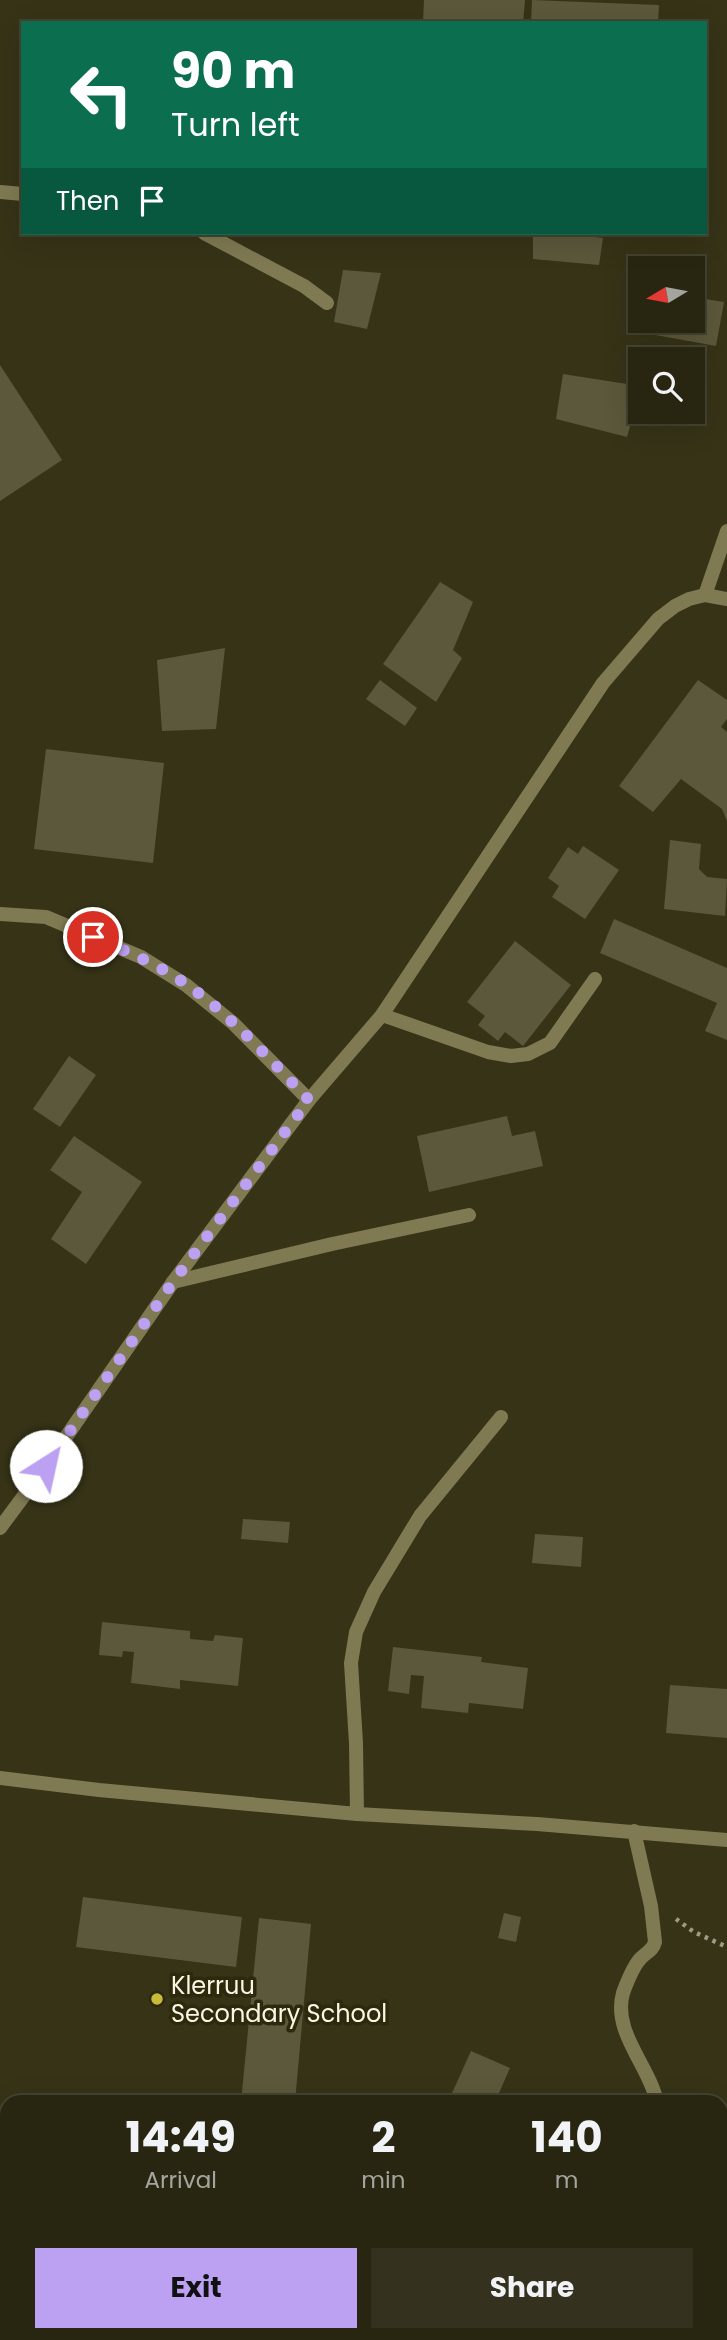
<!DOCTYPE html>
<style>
body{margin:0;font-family:Poppins,sans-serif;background:#34321f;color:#f1f3f6;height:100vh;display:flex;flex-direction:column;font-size:26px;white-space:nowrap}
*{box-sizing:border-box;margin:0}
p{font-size:23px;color:#a5a59f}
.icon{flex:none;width:38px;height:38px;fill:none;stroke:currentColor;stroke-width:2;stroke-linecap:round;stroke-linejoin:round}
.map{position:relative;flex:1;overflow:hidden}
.panel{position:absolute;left:0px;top:2095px;width:728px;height:247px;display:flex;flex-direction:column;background:#282611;border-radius:21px 21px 0 0;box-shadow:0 7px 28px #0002,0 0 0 2px #444331}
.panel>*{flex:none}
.hud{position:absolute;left:21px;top:21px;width:686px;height:214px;border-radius:0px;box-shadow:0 7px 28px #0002,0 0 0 2px #444331;background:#0b6e4f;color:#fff;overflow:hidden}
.needle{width:46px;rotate:260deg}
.buttons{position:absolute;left:628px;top:256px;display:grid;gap:14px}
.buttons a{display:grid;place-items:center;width:77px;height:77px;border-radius:0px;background:#282611;box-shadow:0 7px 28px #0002,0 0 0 2px #444331;font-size:35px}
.pin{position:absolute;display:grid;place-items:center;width:60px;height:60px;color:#fff;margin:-30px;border:4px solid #fff;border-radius:50%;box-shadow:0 2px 7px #0007}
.me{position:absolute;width:77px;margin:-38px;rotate:35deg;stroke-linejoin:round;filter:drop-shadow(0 0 5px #0008)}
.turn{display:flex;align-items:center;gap:24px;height:147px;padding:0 35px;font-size:32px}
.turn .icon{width:91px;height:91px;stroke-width:2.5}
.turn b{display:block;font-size:49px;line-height:60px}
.then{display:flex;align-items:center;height:66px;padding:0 35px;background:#0003;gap:14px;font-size:26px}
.eta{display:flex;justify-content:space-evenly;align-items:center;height:119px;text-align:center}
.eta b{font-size:42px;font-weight:700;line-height:49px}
.action{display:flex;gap:14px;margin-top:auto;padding:14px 35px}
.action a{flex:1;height:80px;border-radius:0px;background:#bca0f2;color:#111;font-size:28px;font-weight:700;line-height:80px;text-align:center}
.action a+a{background:#34321f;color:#f1f3f6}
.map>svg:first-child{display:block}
.building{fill:#5c583b}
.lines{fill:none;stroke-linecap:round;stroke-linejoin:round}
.path{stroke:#9e9b85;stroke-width:4.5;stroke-dasharray:3.5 5;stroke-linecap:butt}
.lane{stroke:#7f7a52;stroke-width:14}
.street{stroke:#7f7a52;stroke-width:14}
.route{stroke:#bca0f2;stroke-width:12;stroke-dasharray:0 21.6}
.poi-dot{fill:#caba3a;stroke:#2c290c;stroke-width:2.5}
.labels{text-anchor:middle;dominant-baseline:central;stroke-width:7;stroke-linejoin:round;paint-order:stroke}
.poi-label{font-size:24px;fill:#f8f6e5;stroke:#2c290c;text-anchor:start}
</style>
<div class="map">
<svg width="727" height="2340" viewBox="0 0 727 2340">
<rect width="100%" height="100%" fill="#363317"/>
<g class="building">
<polygon points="424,0 525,0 523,23 423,23"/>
<polygon points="532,0 659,5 658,23 531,23"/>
<polygon points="533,233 564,233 603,238 599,265 533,259"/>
<polygon points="343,270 381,273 367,329 334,322"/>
<polygon points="693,297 724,302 716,346 639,332 641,320 693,320"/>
<polygon points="635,362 640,363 640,403 637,402 627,437 556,419 563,374 627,384"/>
<polygon points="0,365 62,460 0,501"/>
<polygon points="693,375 703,377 695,415 682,412 693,411"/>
<polygon points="440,582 473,602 453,650 462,658 436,702 383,664"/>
<polygon points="225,648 216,729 162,731 157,660"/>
<polygon points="380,680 417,708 405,726 366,699"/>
<polygon points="698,680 727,700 727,719 721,727 727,732 727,821 722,809 681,779 653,812 619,786"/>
<polygon points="46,749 164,763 153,863 34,849"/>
<polygon points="670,840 701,844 699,869 707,877 727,879 725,916 664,909"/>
<polygon points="583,846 619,870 585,919 552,897 559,886 548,878 568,847 578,854"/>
<polygon points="614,919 727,968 727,1040 705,1031 717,1003 600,953"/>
<polygon points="515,941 571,985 523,1046 505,1032 498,1041 478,1025 485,1016 467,1002"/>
<polygon points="69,1056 96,1075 60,1127 33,1109"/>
<polygon points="507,1116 512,1136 535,1131 543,1166 429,1192 417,1136"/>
<polygon points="74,1136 142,1182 86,1264 51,1239 82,1192 50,1170"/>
<polygon points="243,1519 290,1522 288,1543 241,1539"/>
<polygon points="535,1534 583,1537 581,1567 532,1563"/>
<polygon points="102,1622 190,1631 190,1639 213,1641 215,1635 243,1638 238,1686 180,1680 180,1689 131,1683 134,1652 123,1651 122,1657 99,1655"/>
<polygon points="393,1647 482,1657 481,1662 528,1668 523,1709 469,1703 468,1713 421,1708 424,1676 411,1675 409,1694 388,1691"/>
<polygon points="670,1685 727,1689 727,1738 666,1733"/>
<polygon points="83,1897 242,1917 236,1967 76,1947"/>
<polygon points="504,1913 521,1917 516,1942 498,1938"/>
<polygon points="259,1918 311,1924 295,2102 241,2102"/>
<polygon points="471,2051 510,2068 495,2102 448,2102"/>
<polygon points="1,2170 7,2173 7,2189 0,2186"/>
<polygon points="0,2230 7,2233 7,2334 16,2334 13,2340 0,2334"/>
<polygon points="721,2255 727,2258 727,2287 721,2300"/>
<polygon points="61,2334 151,2334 149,2340 59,2340"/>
<polygon points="617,2334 705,2334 703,2340 615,2340"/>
</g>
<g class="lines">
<polyline class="path" points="676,1919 694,1932 727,1947"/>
<g class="lane">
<polyline points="0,192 23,194"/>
<polyline points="204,233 304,286 327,303"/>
<polyline points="382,1015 488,1052 511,1056 528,1054 550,1043 595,979"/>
<polyline points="173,1282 332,1244 469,1215"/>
<path d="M634 1831 651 1906 655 1942C653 1950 647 1952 641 1958 633 1966 627 1982 623 1993 612 2032 649 2065 657 2102"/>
<polyline points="41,2340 43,2334"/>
<polyline points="594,2340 597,2334"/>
</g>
<g class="street">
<polyline points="705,595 727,531"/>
<polyline points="0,914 46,917 141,957 186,985 233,1023 309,1100"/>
<polyline points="0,1528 46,1466 173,1282 309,1100 382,1015 603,683 658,619 675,606 689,599 705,595 727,599"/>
<polyline points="0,1778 99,1790 357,1814 537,1824 727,1840"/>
<polyline points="357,1814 356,1743 351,1663 356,1632 374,1592 420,1516 501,1417"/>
<polyline points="173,2340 175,2334"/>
</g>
</g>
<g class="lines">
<path class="route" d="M46 1466 173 1282 309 1100C270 1060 232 1016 186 984 157 964 126 951 93 937"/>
</g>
<circle class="poi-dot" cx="157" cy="1999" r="7"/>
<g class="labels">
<g class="poi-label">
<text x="171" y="1985">Klerruu<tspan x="171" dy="28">Secondary School</tspan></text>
</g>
</g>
</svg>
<div class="buttons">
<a><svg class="needle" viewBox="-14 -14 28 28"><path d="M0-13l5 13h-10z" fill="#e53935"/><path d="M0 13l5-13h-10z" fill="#a5a59f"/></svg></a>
<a><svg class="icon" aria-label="search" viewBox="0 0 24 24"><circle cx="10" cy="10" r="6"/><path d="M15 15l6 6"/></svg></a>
</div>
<div class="pin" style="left:93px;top:937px;background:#d93025"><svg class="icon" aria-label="arrive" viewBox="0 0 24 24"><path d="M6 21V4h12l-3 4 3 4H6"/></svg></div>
<svg class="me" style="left:46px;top:1466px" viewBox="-20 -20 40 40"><circle r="19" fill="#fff"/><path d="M0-13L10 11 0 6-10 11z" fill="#bca0f2"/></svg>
<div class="hud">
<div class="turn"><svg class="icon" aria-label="left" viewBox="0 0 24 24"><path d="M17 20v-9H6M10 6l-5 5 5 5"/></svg><div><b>90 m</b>Turn left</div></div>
<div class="then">Then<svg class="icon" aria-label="arrive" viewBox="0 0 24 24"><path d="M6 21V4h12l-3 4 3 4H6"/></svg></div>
</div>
<section class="panel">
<div class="eta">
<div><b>14:49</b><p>Arrival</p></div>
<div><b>2</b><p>min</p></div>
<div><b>140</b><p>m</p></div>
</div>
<div class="action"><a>Exit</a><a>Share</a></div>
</section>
</div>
